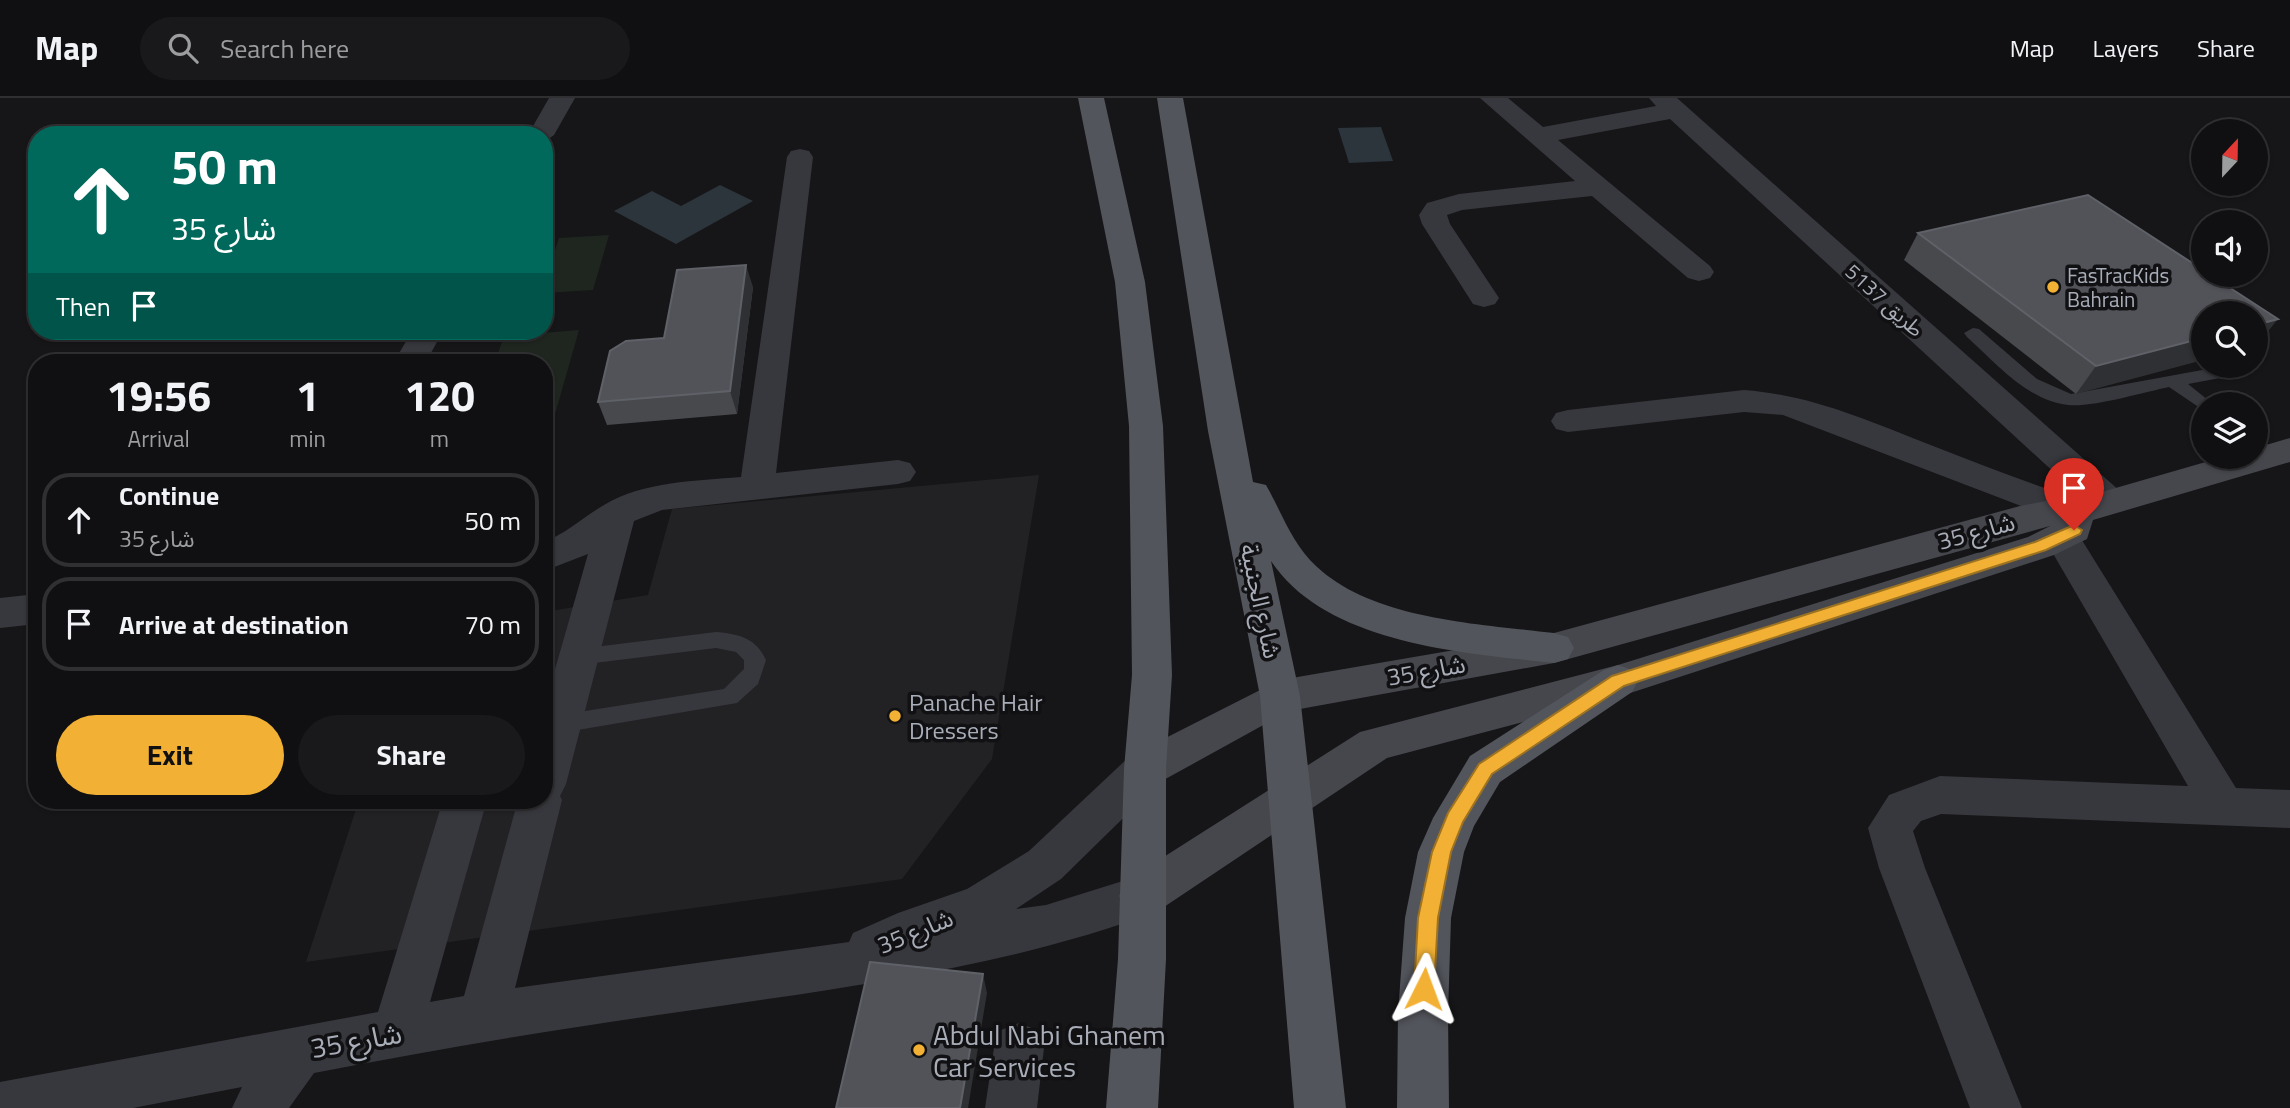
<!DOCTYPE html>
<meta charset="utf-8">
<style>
body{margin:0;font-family:"Titillium Web","Noto Sans Arabic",sans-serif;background:#19191b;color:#f1f3f6;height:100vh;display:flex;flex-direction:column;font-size:26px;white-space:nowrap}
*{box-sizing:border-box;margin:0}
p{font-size:23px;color:#9c9d9f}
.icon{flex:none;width:38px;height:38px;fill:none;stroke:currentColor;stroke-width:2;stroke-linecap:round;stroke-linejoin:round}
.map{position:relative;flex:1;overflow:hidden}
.drawer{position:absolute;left:28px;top:256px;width:525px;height:455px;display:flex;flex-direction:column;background:#101012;border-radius:28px;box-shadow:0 2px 5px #0004,0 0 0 2px #303032}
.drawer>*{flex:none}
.hud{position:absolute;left:28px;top:28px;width:525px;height:214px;border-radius:28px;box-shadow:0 2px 5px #0004,0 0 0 2px #303032;background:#00695c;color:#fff;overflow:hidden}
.needle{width:46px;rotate:22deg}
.controls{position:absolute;left:2191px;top:21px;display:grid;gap:14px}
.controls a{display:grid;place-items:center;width:77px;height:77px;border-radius:50%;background:#101012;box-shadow:0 2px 5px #0004,0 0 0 2px #303032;font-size:35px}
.pin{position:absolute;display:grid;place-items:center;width:60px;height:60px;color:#fff;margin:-72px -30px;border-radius:50% 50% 50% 0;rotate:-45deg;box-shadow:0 0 7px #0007}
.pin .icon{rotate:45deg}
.me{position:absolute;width:77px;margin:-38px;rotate:3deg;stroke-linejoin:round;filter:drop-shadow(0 0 5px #0008)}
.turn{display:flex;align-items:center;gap:24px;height:147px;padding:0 28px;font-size:32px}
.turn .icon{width:91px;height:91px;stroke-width:2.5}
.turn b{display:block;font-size:49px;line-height:60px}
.then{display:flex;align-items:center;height:66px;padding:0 28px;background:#0003;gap:14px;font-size:26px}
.eta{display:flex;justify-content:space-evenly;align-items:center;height:119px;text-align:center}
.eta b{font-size:42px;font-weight:700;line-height:49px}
.primary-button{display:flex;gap:14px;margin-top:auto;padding:14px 28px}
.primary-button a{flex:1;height:80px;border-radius:42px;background:#f2b134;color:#111;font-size:28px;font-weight:700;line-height:80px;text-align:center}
.primary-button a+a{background:#19191b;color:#f1f3f6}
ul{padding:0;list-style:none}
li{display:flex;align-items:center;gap:21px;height:94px;margin:0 14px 10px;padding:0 14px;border:4px solid #303032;border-radius:28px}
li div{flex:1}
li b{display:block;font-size:26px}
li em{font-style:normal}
header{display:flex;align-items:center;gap:42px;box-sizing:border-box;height:98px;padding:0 35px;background:#101012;border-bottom:2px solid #303032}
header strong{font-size:33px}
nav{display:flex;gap:38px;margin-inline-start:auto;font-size:24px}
.search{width:490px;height:63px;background:#19191b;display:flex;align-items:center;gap:18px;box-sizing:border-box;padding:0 24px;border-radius:38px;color:#9c9d9f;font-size:26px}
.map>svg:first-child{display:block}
.built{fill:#222225}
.green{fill:#1e261f}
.water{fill:#2c353c}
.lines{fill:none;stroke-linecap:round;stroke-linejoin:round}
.lane{fill:#37383d;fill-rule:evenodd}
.street{fill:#37383d;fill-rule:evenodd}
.secondary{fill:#45474d;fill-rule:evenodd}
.primary{fill:#53555c;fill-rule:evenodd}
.wall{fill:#47494d}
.shaded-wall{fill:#2f3033}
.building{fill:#525359;stroke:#5f6168;stroke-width:2}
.route{fill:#f2b134;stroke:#9d7322;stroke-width:2}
.poi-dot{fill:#f2b134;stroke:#111113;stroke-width:2.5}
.labels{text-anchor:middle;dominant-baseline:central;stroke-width:7;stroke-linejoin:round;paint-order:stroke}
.far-poi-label{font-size:21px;fill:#a8adb8;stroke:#111113;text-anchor:start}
.far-street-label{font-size:21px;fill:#a8adb8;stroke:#111113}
.street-label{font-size:24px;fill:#a8adb8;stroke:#111113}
.poi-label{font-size:24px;fill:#a8adb8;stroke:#111113;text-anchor:start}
.near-poi-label{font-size:28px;fill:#a8adb8;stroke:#111113;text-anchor:start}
.near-street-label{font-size:28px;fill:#a8adb8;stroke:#111113}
</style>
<header>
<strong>Map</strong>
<div class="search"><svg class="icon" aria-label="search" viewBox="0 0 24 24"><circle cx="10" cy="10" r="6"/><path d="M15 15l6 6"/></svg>Search here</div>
<nav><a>Map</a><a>Layers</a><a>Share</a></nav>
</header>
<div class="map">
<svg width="2290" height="1010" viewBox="0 0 2290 1010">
<rect width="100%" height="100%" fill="#161618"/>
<polygon class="built" points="1039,377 992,661 902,781 306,864 359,702 544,702 544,514 648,497 672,411"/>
<g class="green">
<polygon points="609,137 593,192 544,195 544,184 559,140"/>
<polygon points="579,232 550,334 544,334 544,264 495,264 504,238"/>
</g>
<g class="water">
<polygon points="1381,29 1393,63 1349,65 1338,30"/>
<polygon points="720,87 753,103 676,146 614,113 652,93 681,108"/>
</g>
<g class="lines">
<g class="lane">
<path d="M1973 230 1979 231 2037 281 2071 296 2224 268H2243L2245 271 2236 277 2188 286 2213 306H2203V312L2169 289C2145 294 2090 310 2068 307 2026 302 1996 265 1967 239L1964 235Z"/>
<polygon points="2256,338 2283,357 2281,362 2267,362 2256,353"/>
<path d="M716 534C739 536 756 540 766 562L758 586 737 605 560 635 552 633 549 626 552 619 560 617 724 591 744 571V562L736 554 716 550 578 567 570 564 567 558 570 552Z"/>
</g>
<g class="street">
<polygon points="549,0 575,0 554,37 544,44 544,37 528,37"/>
<polygon points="1480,0 1508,0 1543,29 1656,8 1649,0 1677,0 2121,394 2126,403 2121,412 2108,416 2095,412 1670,21 1558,42 1710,168 1714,174 1710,180 1699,183 1688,180 1592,98 1462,112 1447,117 1450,126 1499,200 1495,206 1484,209 1473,206 1422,126 1419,117 1427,105 1459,96 1575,83"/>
<path d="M800 51 809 53 813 59 776 375 898 362 910 365 916 374 910 383 898 386 662 412 634 423 566 686 560 698 562 702 515 890 849 844 853 835 898 815 967 791 1029 753 1130 658 1145 653 1160 658 1166 671 1160 684 1061 781 1016 811 1046 807 1142 777 1158 783 1165 798 1158 813C1011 868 855 888 700 911 570 929 442 950 314 975L289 1010H232L242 989 133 1010H0V984L378 914 443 702H487L430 904 464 898 518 702H544V610L588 456 544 473V444C567 435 583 419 604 407 644 383 696 383 741 379L787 59 791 53Z"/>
<polygon points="412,233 443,233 426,264 394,264"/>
<path d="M1744 292C1811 297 1866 322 1928 346 1981 367 2035 387 2089 406L2094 415 2089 424 2076 428 2063 424 1783 317 1744 314 1568 334 1556 331 1551 323 1556 315 1568 312Z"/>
<polygon points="2062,427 2075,431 2236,690 2290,692 2290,730 1941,716 1921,723 1913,733 1925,770 2022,1010 1970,1010 1879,770 1868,730 1889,697 1940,678 2188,688 2044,440 2049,431"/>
<polygon points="37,496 37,526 0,530 0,500"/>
<polygon points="1019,925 1037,932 1044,950 1037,1010 985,1010 994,950 1001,932"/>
</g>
<polygon class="secondary" points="2290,340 2290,364 2093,422 2087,441 2054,457 1618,599 1387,660 1158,813 1142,819 1126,813 1119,798 1126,783 1360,634 1618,567 2028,439 2050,428 1554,565 1289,613 1160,684 1145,689 1130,684 1124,671 1130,658 1280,582 1554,535 2020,408 2056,401 2074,402 2223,359 2256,359 2256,350"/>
<g class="primary">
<polygon points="1078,0 1104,0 1145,184 1163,328 1172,577 1166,671 1166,861 1158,1010 1106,1010 1118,861 1124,671 1132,577 1129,328 1115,184"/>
<path d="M1157 0H1183L1253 384 1266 387C1282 415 1292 446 1316 468 1373 522 1480 526 1554 535L1568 539 1574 550 1568 561 1554 565C1463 555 1326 546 1271 463L1300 598 1346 1010H1294L1260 598 1208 333Z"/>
<polygon points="1618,567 1632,572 1638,583 1632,594 1500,684 1474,728 1464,754 1451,820 1448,915 1449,1010 1397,1010 1398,915 1405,820 1418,754 1433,720 1470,658 1604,572"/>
</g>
</g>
<g class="wall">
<polygon points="1918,135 2203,172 2076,296 1904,162"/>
<polygon points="753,189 737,316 607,327 598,304 664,240"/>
</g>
<g class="shaded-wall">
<polygon points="746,167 753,189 737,316 730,293"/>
<polygon points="2278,221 2256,248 2256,227"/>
<polygon points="2203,240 2203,262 2076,296 2096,268"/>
<polygon points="983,876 987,895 968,1010 960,1010"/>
</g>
<g class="building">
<polygon points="2088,97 2203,172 2203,177 2210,177 2278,221 2256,227 2256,215 2203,215 2203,240 2096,268 1918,135"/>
<polygon points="746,167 730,293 598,304 610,253 626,243 664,240 677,172"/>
<polygon points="870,864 983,876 960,1010 836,1010"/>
</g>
<polygon class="route" points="2074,427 2082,432 2080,436 2046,452 1624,588 1492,676 1463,724 1451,754 1438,820 1434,891 1431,898 1424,901 1417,898 1414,891 1418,820 1432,754 1448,715 1479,666 1612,578 2035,444"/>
<g class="poi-dot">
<circle cx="2053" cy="189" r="7"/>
<circle cx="895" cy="618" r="7"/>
<circle cx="919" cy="952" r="7"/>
</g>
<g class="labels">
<g class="far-poi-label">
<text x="2067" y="177">FasTracKids<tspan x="2067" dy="24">Bahrain</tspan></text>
</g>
<g class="far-street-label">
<text transform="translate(1885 202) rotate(42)">طريق 5137</text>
</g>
<g class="street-label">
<text transform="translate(1976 433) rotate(-15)">شارع 35</text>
<text transform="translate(1261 503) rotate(78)">شارع الجنبية</text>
<text transform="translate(1426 572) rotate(-10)">شارع 35</text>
<text transform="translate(915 833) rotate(-22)">شارع 35</text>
</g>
<g class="poi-label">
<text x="909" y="604">Panache Hair<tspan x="909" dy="28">Dressers</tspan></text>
</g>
<g class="near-poi-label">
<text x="933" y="936">Abdul Nabi Ghanem<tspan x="933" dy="32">Car Services</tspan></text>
</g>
<g class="near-street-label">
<text transform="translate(356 942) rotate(-10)">شارع 35</text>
</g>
</g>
</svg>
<div class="controls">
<a><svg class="needle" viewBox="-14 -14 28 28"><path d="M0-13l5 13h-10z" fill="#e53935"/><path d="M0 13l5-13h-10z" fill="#9c9d9f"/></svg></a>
<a><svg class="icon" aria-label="sound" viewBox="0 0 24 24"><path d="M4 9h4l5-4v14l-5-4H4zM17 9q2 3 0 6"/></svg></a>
<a><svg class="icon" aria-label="search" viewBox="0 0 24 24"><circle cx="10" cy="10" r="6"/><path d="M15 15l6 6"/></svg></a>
<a><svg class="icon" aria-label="layers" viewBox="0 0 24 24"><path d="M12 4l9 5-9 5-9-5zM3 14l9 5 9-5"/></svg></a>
</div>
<div class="pin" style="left:2074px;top:432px;background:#d93025"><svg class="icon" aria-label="arrive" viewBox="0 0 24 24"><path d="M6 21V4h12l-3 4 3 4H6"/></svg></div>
<svg class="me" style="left:1424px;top:891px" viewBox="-20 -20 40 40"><path d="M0-17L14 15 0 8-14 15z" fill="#f2b134" stroke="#fff" stroke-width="4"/></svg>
<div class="hud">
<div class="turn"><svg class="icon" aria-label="ahead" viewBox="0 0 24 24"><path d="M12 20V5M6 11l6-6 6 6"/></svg><div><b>50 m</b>شارع 35</div></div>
<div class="then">Then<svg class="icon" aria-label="arrive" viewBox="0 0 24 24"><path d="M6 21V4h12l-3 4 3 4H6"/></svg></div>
</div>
<section class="drawer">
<div class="eta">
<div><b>19:56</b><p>Arrival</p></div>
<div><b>1</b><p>min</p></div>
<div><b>120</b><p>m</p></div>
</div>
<ul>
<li><svg class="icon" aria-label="ahead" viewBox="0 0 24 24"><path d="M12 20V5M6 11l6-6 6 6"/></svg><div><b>Continue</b><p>شارع 35</p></div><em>50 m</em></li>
<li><svg class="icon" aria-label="arrive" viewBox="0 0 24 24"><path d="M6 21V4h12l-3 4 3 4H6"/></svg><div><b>Arrive at destination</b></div><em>70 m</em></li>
</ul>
<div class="primary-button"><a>Exit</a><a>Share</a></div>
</section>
</div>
